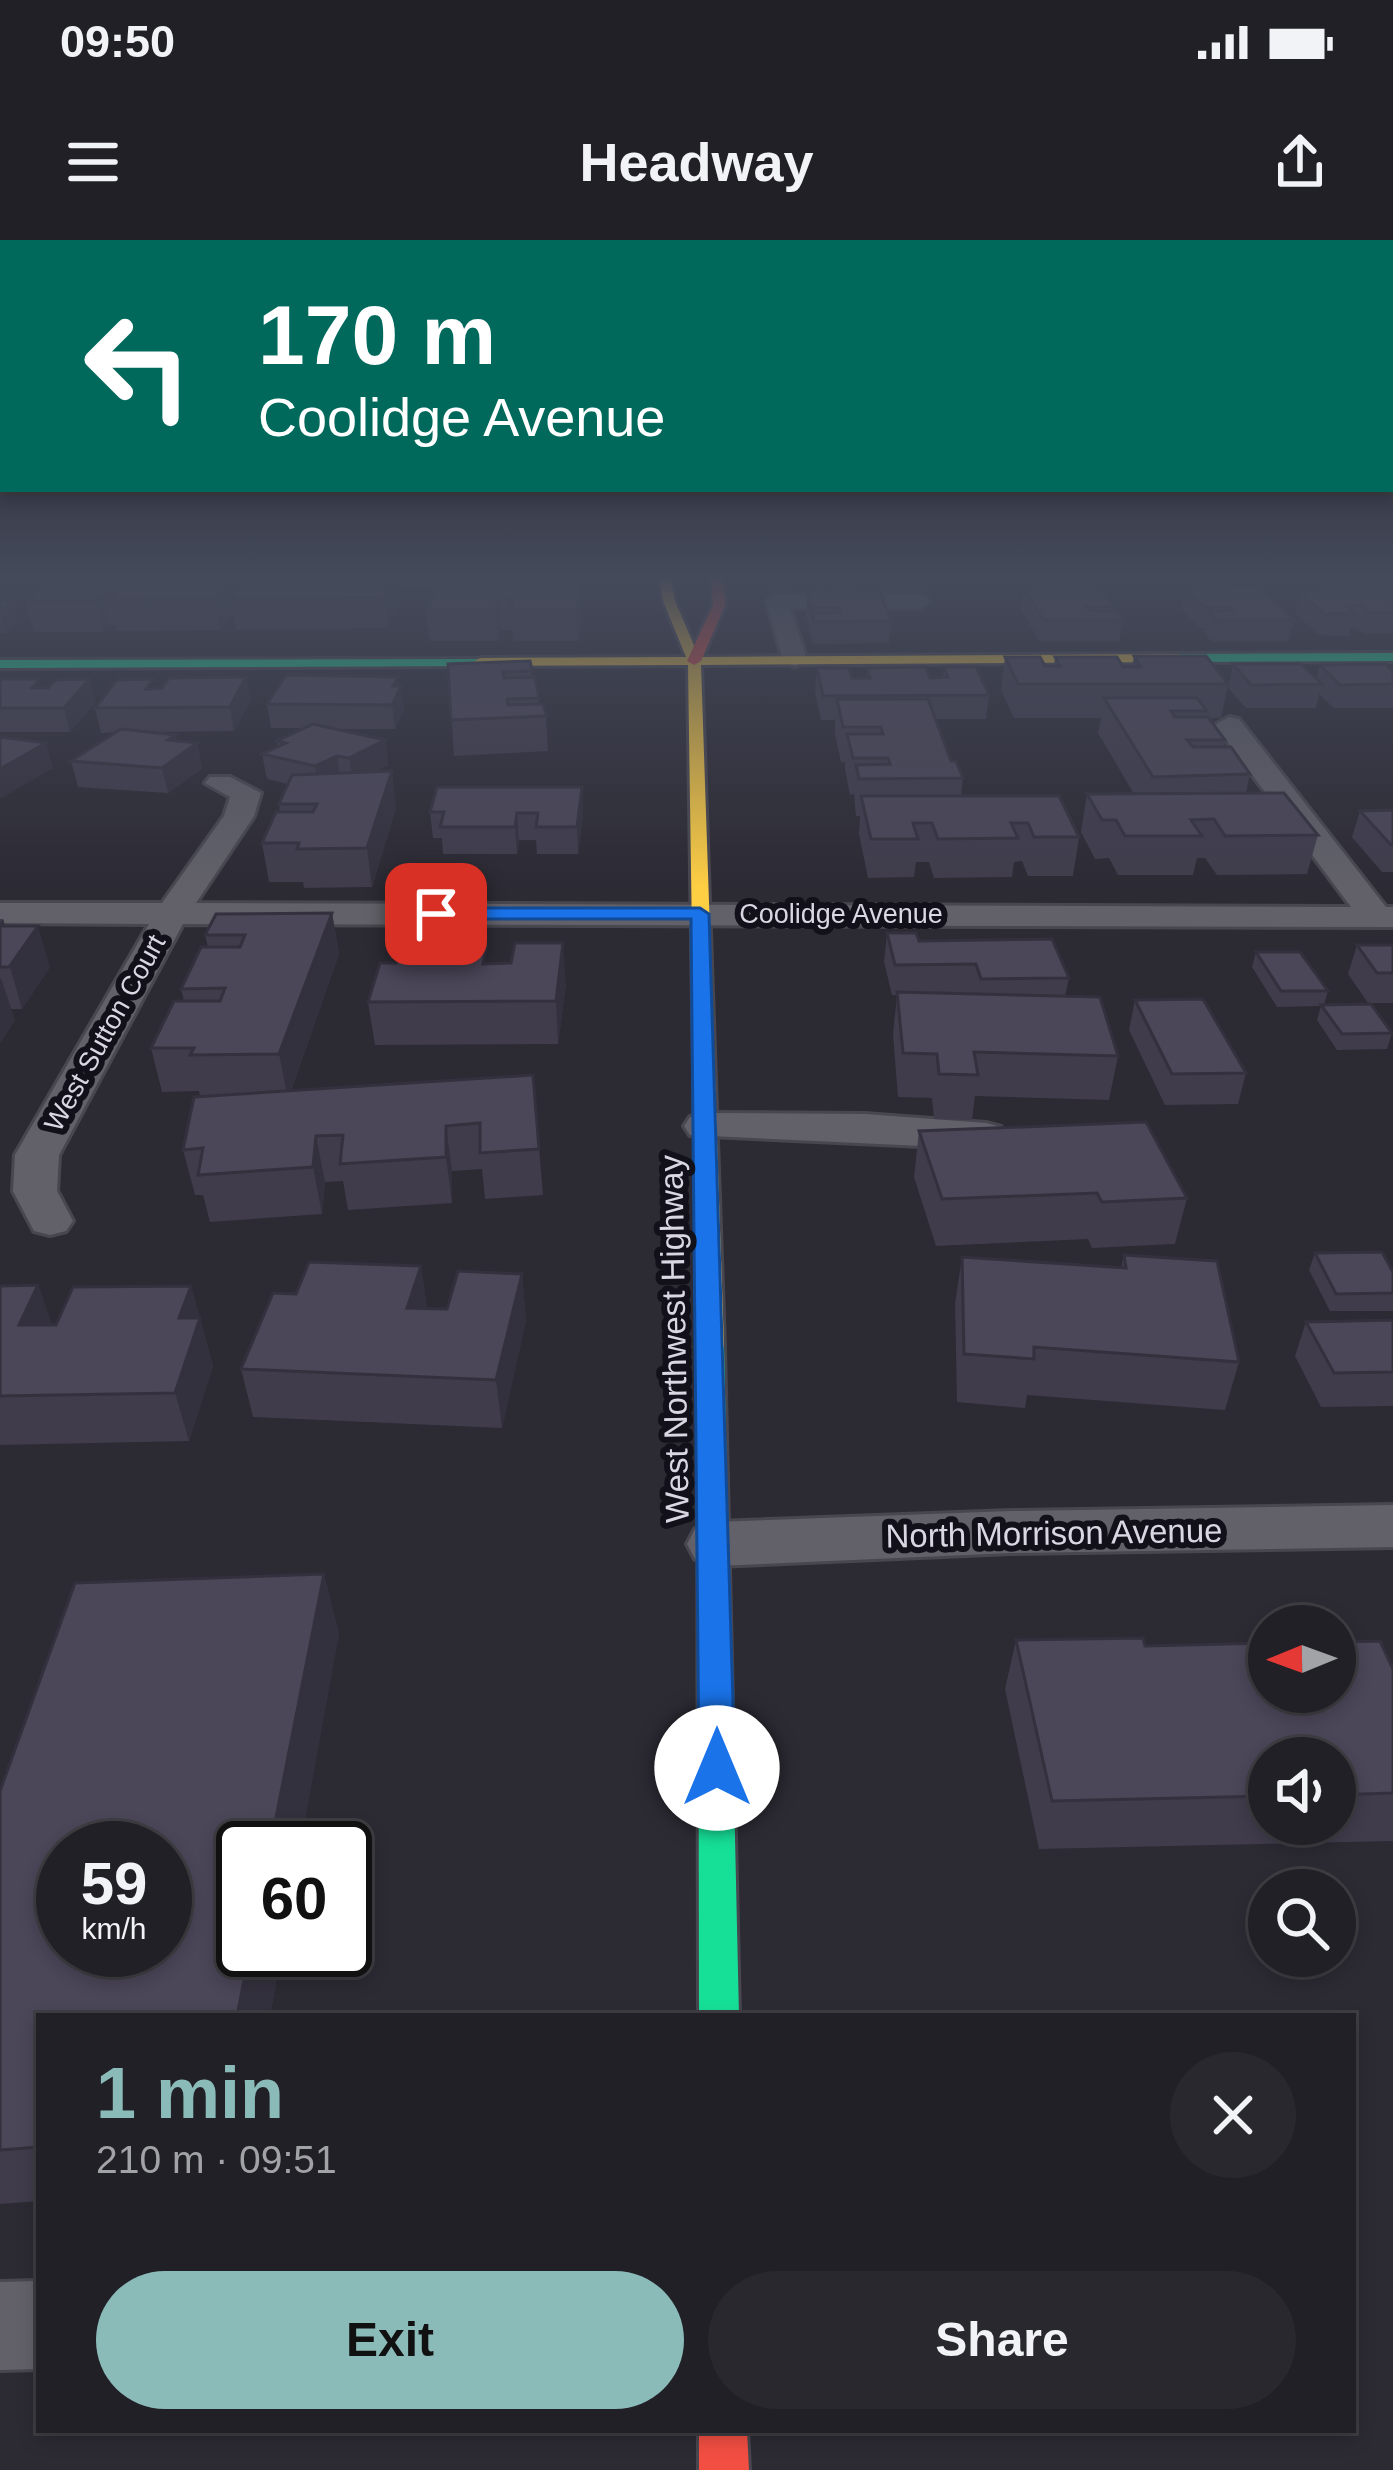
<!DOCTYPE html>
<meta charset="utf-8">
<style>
body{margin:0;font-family:Helvetica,sans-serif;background:#29282e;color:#f1f3f6;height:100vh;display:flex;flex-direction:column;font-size:45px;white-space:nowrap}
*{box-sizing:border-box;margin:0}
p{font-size:39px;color:#a2a3a7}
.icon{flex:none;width:66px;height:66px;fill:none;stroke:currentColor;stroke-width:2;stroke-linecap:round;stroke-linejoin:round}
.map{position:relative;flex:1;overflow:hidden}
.panel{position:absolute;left:36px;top:1773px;width:1320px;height:420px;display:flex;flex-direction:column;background:#212026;border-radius:0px;box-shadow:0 6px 18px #0003,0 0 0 3px #3e3e43}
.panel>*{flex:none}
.banner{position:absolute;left:0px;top:0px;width:1395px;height:252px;box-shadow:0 6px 18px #0003,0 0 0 3px #3e3e43;background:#00695c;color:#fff;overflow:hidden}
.needle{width:78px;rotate:269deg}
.fabs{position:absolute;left:1248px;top:1365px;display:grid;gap:24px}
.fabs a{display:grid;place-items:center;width:108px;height:108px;border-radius:50%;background:#212026;box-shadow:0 6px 18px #0003,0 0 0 3px #3e3e43;font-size:60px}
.speed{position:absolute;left:36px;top:1581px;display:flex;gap:24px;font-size:60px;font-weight:700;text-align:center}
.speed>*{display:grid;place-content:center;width:156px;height:156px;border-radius:50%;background:#212026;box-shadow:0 6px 18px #0003,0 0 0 3px #3e3e43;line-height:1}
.speed small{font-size:30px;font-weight:400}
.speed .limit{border:6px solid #111;border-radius:18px;background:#fff;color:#111}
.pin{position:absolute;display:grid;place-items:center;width:102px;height:102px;color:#fff;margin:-51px;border-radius:24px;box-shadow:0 6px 18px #0006}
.me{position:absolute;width:132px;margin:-66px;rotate:0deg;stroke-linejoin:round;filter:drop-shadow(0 0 9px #0008)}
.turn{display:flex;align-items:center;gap:42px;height:252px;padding:0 60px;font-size:54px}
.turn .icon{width:156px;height:156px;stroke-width:2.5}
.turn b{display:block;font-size:84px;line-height:102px}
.round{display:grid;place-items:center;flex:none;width:126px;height:126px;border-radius:63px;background:#29282e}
.head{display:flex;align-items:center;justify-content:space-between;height:204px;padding:0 60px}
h1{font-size:72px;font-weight:800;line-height:90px;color:#8bbbb9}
.primary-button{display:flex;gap:24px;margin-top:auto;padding:24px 60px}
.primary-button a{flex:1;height:138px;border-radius:72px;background:#8bbbb9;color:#111;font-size:48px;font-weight:800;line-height:138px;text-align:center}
.primary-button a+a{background:#29282e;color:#f1f3f6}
.status{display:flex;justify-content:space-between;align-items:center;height:84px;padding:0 60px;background:#212026;direction:ltr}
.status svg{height:33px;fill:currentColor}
header{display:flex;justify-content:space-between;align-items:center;height:156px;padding:0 60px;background:#212026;font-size:54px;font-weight:800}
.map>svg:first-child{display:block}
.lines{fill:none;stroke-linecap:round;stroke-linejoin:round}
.street-casing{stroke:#48474f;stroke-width:6}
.fast-casing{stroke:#48474f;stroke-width:6}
.slow-casing{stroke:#48474f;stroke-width:6}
.jam-casing{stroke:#48474f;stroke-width:6}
.street{fill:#626169;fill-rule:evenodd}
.fast{fill:#16e098;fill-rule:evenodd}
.slow{fill:#ffcf43;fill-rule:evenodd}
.jam{fill:#f24e42;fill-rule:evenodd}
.wall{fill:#403c4c;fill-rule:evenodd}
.shaded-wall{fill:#34313e}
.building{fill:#4b4658;stroke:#34313e;stroke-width:3;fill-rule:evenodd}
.route{fill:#1a73e8;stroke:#114b97;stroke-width:3}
.labels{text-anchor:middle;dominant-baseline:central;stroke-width:12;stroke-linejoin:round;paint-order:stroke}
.far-street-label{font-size:27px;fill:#d8d7e2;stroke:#121018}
.street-label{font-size:33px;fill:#d8d7e2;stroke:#121018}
</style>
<div class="status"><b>09:50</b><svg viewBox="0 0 49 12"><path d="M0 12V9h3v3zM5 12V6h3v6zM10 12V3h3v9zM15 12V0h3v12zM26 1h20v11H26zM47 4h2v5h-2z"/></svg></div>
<header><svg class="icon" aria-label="menu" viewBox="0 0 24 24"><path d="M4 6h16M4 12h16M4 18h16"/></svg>Headway<svg class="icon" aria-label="share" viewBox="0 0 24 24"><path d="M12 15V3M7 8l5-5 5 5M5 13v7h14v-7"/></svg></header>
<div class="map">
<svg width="1393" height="2230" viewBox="0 0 1393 2230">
<rect width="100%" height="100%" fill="#2c2a33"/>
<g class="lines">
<defs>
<g id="street">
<polygon points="777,354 919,354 930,361 919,368 790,368 807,420 795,427 783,420 766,361"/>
<polygon points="1229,477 1239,479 1386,667 1393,667 1393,687 183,684 59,915 57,951 73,981 66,991 50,995 34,991 13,951 15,915 149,684 0,683 0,663 162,663 224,576 230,557 205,543 210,537 230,537 261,553 254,576 196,663 1351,667 1215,485"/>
<polygon points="705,873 865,874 986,883 1001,887 1007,896 1001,905 986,909 690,895 684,886 690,877"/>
<polygon points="1393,1265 1393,1307 1011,1313 716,1326 695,1319 687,1304 695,1289 716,1282 1011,1271"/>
<polygon points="39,2041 39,2129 0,2130 0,2042"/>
</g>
<g id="fast">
<polygon points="1393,413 1393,421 1178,422 1171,418 1178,414"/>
<polygon points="485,419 480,426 0,428 0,420"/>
<polygon points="711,1098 724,1107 739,1776 699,1776 698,1107"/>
</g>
<polygon id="slow" points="659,337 671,337 675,361 699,417 1178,414 1185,418 1178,422 701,425 724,1107 711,1116 698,1107 688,425 480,426 473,422 480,418 686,417 663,361"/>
<g id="jam">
<polygon points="711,337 723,337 725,365 701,421 694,425 687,421 713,365"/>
<polygon points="699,2190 747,2190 749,2230 699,2230"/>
</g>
</defs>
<use href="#street" class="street-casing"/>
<use href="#fast" class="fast-casing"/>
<use href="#slow" class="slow-casing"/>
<use href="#jam" class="jam-casing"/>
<use href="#street" class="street"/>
<use href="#fast" class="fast"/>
<use href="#slow" class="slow"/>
<use href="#jam" class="jam"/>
</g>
<g class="wall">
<polygon points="54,337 445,337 440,346 454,346 453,337 561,337 560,346 582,346 583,376 579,401 513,401 512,390 501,390 498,401 430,401 426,370 436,348 396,347 398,363 388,388 236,390 233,374 220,390 116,391 115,385 109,385 103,392 34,392 25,361"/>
<path d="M765 337H936L935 343H930L929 350H880L891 381 889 403 813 404 806 374 807 353 822 351H811L809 343H796V351H768ZM876 343 878 349 862 350V344Z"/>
<polygon points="1030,337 1129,337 1129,339 1104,348 1104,353 1114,367 1113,371 1123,380 1119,402 1040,402 1021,369 1024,348 1035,348 1029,347"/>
<polygon points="1167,337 1255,337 1254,339 1224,347 1294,380 1288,402 1212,402 1204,393 1205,388 1199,388 1182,369 1186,348 1196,348 1166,341"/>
<polygon points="1303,337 1393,337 1393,394 1364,394 1356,388 1351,388 1349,396 1318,395 1295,372 1300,351 1319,351"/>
<polygon points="0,361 13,361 18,382 6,393 0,393"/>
<polygon points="1134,416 1228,444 1221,478 1209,478 1225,500 1224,507 1250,534 1246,553 1318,595 1307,634 1217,635 1205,618 1197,618 1193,635 1118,635 1109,618 1095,619 1081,592 1087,554 1134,554 1098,493 1101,478 1014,478 1001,450 1005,417 1045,426 1054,426 1055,417 1132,427"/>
<polygon points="530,421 532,437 535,437 539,464 546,476 548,511 454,516 448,424"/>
<polygon points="1233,424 1316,438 1320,425 1393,431 1393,468 1334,468 1319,454 1316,468 1246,468 1228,448"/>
<polygon points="944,427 989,455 986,479 935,479 951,521 963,538 961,556 1079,597 1073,636 1028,636 1022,621 1014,622 1012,637 934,638 929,622 916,622 914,637 868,638 859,594 860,576 856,576 854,554 850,555 845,529 845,522 841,522 835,494 835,480 821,480 815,452 817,428 852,438 866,438 867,428 930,438 943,437"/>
<polygon points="246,437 251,460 234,491 147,492 176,495 177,501 197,503 202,529 168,553 78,547 71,521 116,492 101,493 95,468 155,448"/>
<polygon points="0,439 48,448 89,439 95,463 70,492 0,492"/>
<polygon points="399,446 404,470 395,489 333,489 385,500 388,525 375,532 396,568 372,647 304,648 303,642 269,642 262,603 280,572 279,564 288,544 267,539 262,514 278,507 277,501 304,488 271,488 267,464"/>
<polygon points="1393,570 1393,632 1382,632 1352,597 1360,571"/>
<polygon points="430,572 583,573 578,614 537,614 536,600 519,600 517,614 443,614 442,598 433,598"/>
<polygon points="332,673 339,714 291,851 533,835 543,955 485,959 482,929 452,931 452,963 348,970 343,941 325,942 322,974 210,982 203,955 195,955 183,910 200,857 199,851 162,852 151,808 184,761 181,749 208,707 205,695"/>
<polygon points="0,679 3,679 5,686 50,727 22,769 11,769 15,780 0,803"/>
<polygon points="887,693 1069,738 1065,756 1118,816 1109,860 975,856 972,880 934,879 932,858 898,857 893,794 897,755 892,755 884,722"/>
<polygon points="1357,705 1393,705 1393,763 1368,763 1348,734"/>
<polygon points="1256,712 1328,751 1324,765 1392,793 1387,809 1337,810 1317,780 1321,766 1277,767 1252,727"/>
<polygon points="489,723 566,744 558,804 375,805 368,762"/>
<polygon points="1135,760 1246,833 1238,864 1165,865 1129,790"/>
<polygon points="919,891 1187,958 1175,1004 1092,1008 1088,999 936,1006 914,937"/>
<polygon points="1315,1013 1393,1032 1393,1071 1330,1071 1309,1030"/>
<polygon points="1124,1015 1239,1122 1225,1170 1027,1155 1025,1168 957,1162 955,1064 962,1017 1121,1028"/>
<polygon points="421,1026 427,1068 447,1069 522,1034 526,1081 502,1188 253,1177 241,1129 296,1054"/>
<polygon points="38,1045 52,1085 191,1046 213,1126 189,1201 0,1205 0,1046"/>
<polygon points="1393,1080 1393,1166 1321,1167 1295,1116 1306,1082"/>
<polygon points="324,1334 339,1395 243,1710 282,1710 270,1776 39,1776 39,1961 0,1964 0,1551"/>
<path d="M1016 1400 1145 1406 1393 1429V1601L1039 1609 1005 1449ZM1269 1518H1335V1584H1269Z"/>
</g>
<g class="shaded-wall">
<polygon points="235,337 239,359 230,359 233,374 220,390 214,359"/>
<polygon points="393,337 395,337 398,363 388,388 384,357"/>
<polygon points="1099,337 1129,337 1129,339 1104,348 1103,355 1088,361 1091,340"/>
<polygon points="1214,337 1255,337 1254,339 1211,351"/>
<polygon points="582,346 583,376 579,401 577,370"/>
<polygon points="102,355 109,385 103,392 96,361"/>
<polygon points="499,360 501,390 498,401 495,370"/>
<polygon points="13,361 18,382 6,393 0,371"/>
<polygon points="246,437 251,460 234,491 230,467"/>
<polygon points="398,437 399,450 401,446 404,470 395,489 392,465 393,446"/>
<polygon points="89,439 95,463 70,492 64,468"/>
<polygon points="176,495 180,515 197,503 202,529 168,553 162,528 168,500"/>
<polygon points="385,500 388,525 353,544 349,518"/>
<polygon points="46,503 53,528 0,559 0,529"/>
<polygon points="337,516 341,541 319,552 315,526"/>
<polygon points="392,531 396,568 372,647 367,608"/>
<polygon points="582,547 583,573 578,614 577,587"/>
<polygon points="517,573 519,600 517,614 515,587"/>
<polygon points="332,673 339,714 288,859 279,814"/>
<polygon points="3,679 15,718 38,686 50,727 22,769 0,692 0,683"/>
<polygon points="563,703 566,744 558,804 556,761"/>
<polygon points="1,738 15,780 0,803 0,740"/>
<polygon points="446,886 452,931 452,963 446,917"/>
<polygon points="316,896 325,942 322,974 313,927"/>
<polygon points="421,1026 428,1074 407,1068"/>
<polygon points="522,1034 526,1081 502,1188 496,1140"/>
<polygon points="38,1045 55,1093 19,1085"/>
<polygon points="191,1046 213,1126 189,1201 175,1153 179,1078"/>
<polygon points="324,1334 339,1395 300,1608 270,1608"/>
<polygon points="250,1710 282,1710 270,1776 237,1776"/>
</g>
<g class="building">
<polygon points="54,337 234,337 214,359 109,360 115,355 102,355 96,361 25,361"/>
<polygon points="246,337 393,337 384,357 230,359"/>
<polygon points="437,346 582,346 577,370 510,370 513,360 499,360 495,370 426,370"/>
<polygon points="1261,347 1294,380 1217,380 1209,371 1233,371 1229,367 1203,367 1186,348"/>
<polygon points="1024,348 1100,348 1114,367 1086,367 1090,371 1117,371 1123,380 1043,380"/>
<polygon points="879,349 891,381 814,382 812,373 841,373 839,368 811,368 807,353 834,350"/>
<polygon points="1300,351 1393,351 1393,373 1369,373 1362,366 1346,366 1354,374 1324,374"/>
<polygon points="0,361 13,361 0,371"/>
<polygon points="1134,416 1206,416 1228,444 1018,444 1005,417 1040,417 1045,426 1060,426 1055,417 1117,417 1123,427 1141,427"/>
<polygon points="530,421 532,431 503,432 504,438 535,437 539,458 507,459 508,465 543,464 546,476 451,480 448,424"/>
<polygon points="1233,424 1301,424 1322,444 1251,445"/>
<polygon points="1385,424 1393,431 1393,444 1340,445 1320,425"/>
<polygon points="926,427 930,438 948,437 944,427 976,427 989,455 823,456 817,428 849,428 852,438 870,438 867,428"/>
<polygon points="286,435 398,437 393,446 401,446 392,465 267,464"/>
<polygon points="246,437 230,467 95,468 117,440 153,439 146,449 162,448 169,438"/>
<polygon points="0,439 40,439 32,448 48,448 56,440 89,439 64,468 0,468"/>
<polygon points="1104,458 1197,458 1207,471 1171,471 1175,477 1208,477 1225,500 1187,500 1193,507 1231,507 1250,534 1153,537"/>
<polygon points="837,459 928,459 951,521 956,521 963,538 859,539 856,525 890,524 888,518 853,518 847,494 883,494 881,487 843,487"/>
<polygon points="313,484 385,500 349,518 337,516 315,526 262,514 286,503 277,501"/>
<polygon points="121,489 176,495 168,500 197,503 162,528 71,521"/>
<polygon points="0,497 46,503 0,529"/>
<polygon points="392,531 367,608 297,609 299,603 262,603 276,572 313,572 317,564 279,564 292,535"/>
<polygon points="437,547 582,547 577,587 536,587 538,573 517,573 515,587 440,587 444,572 430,572"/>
<polygon points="1284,553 1318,595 1225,596 1214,579 1191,580 1202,596 1125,596 1116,580 1102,580 1087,554"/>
<polygon points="861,556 1059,556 1079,597 1034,597 1028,583 1011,583 1018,598 938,599 932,583 913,583 918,599 871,599"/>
<polygon points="1393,570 1393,605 1391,605 1360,571"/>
<polygon points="332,673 279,814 190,815 194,808 151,808 174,761 220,761 225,748 181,749 201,707 240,707 245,695 205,695 216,674"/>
<polygon points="0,686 38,686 9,727 0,727"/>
<polygon points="887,693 916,693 919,701 1052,699 1069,738 981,739 976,724 895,725"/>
<polygon points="515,703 563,703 556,761 368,762 380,723 396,723 402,704 487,704 483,724 511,723"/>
<polygon points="1357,705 1393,705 1393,733 1377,733"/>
<polygon points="1256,712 1300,712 1328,751 1281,751"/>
<polygon points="897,752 1100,757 1118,816 974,812 978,835 939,834 937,814 903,813"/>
<polygon points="1203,759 1246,833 1172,834 1135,760"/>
<polygon points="1371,764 1392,793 1342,794 1321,765"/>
<polygon points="533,835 539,909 480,913 480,883 446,886 446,917 340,924 343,895 316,896 313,927 198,935 203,908 183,910 194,857"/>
<polygon points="1146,882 1187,958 1102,962 1097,953 942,959 919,891"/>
<polygon points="1382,1012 1393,1032 1393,1053 1336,1054 1315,1013"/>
<polygon points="1124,1015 1217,1021 1239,1122 1034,1107 1034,1119 964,1114 962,1017 1126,1028"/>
<polygon points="309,1022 421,1026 407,1068 447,1069 458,1031 522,1034 496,1140 241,1129 273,1053 296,1054"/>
<polygon points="38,1045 19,1085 56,1085 73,1047 191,1046 179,1078 200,1078 175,1153 0,1156 0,1046"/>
<polygon points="1393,1080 1393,1132 1334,1133 1306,1082"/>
<path d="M324 1334 270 1608H243V1710H250L237 1776H39V1907L0 1910V1551L75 1343ZM63 1608H165V1710H63Z"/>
<polygon points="1143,1398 1145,1406 1269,1403 1269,1452 1335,1452 1335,1402 1380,1401 1393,1429 1393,1553 1335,1555 1335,1518 1269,1518 1269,1556 1052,1561 1016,1400"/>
</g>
<linearGradient id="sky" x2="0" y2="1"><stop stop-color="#18171c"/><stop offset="0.52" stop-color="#454a5b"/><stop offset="1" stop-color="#454a5b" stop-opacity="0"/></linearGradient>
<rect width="1393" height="649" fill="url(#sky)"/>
<polygon class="route" points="700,668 709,674 735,1528 730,1539 717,1543 705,1539 699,1528 691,679 436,679 427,674 436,668"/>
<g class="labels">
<g class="far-street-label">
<text x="841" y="674">Coolidge Avenue</text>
<text transform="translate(105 793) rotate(-61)">West Sutton Court</text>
</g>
<g class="street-label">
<text transform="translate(674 1099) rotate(-91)">West Northwest Highway</text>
<text transform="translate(1054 1293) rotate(-1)">North Morrison Avenue</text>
</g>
</g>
</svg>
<div class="fabs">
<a><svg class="needle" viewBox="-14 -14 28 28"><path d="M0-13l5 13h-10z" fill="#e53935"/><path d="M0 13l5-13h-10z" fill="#a2a3a7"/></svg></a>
<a><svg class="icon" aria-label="sound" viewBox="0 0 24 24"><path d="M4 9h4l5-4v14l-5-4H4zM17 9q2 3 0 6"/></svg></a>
<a><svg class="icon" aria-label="search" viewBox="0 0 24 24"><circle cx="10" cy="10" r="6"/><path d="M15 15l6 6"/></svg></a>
</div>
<div class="speed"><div>59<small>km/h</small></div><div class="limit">60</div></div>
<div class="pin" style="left:436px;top:674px;background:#d93025"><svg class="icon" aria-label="arrive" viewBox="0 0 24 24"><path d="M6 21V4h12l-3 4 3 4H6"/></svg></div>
<svg class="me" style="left:717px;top:1528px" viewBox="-20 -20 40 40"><circle r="19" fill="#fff"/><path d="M0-13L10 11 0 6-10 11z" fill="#1a73e8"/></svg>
<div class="banner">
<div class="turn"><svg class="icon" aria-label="left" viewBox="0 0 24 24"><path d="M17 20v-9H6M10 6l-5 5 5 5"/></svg><div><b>170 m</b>Coolidge Avenue</div></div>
</div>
<section class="panel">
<div class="head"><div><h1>1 min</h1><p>210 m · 09:51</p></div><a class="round"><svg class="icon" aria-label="close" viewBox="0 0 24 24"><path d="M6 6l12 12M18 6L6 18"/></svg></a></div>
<div class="primary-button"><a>Exit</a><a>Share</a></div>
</section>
</div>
